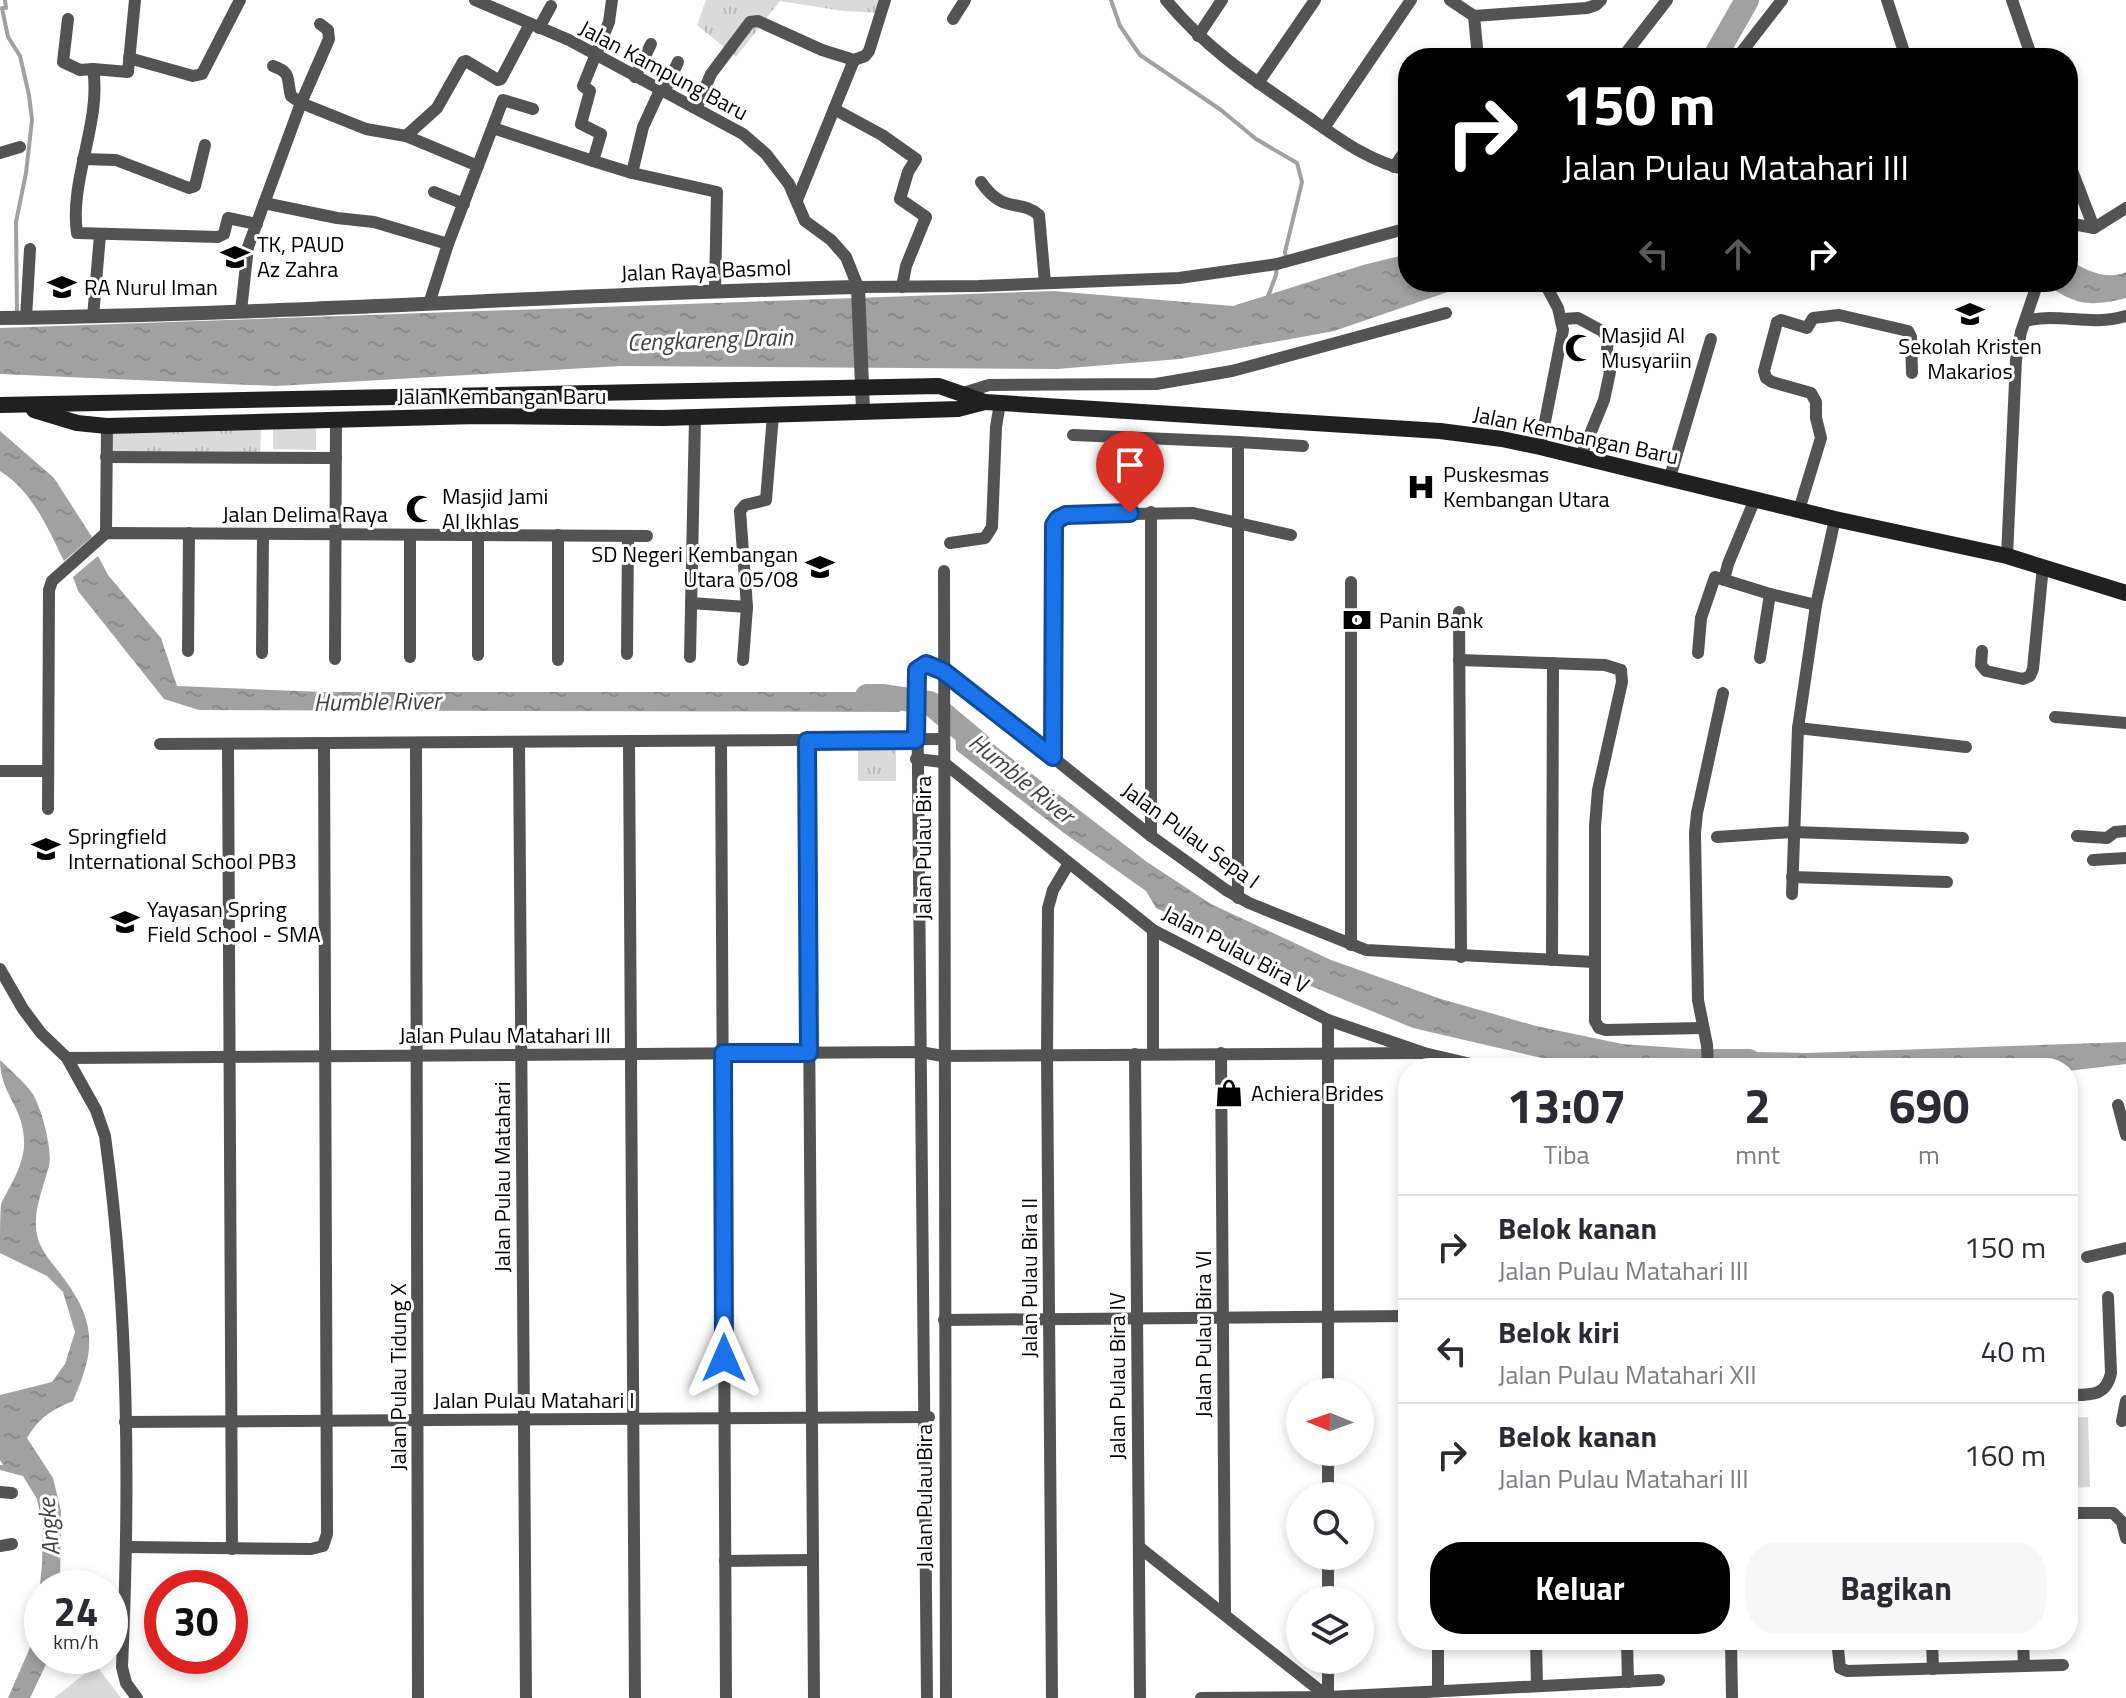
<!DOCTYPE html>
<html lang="id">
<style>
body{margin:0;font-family:"Titillium Web",sans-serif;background:#f7f7f7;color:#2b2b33;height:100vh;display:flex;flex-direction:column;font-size:30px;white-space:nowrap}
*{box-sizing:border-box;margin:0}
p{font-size:26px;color:#7c7c81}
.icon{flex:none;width:44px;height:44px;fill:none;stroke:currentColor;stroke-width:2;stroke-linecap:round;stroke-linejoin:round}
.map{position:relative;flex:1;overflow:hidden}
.panel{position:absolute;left:1398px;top:1058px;width:680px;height:592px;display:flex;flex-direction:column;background:#fff;border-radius:32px;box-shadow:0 4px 12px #0003}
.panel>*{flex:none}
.hud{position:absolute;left:1398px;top:48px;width:680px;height:244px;border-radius:32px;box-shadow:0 4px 12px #0003;background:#000;color:#fff;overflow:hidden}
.needle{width:52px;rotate:271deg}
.tools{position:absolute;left:1286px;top:1378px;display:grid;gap:16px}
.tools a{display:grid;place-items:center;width:88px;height:88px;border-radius:50%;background:#fff;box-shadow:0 4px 12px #0003;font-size:40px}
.speed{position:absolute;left:24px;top:1570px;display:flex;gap:16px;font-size:40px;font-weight:700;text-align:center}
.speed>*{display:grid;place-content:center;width:104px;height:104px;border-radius:50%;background:#fff;box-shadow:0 4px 12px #0003;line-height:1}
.speed small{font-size:20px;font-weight:400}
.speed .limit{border:12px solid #d22;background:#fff;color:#111}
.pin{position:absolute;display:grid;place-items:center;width:68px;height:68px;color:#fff;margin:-82px -34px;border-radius:50% 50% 50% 0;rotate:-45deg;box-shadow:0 0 8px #0007}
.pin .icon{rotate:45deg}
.me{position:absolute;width:88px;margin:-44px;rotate:0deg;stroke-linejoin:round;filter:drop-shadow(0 0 6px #0008)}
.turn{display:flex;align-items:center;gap:28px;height:168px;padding:0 32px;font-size:36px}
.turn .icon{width:104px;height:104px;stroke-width:2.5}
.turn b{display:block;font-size:56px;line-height:68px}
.lanes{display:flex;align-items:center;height:76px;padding:0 32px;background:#0003;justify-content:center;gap:40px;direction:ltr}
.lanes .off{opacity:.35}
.eta{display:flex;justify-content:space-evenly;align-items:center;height:136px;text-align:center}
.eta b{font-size:48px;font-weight:700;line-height:56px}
.action{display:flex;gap:16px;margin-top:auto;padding:16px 32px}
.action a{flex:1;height:92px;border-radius:32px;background:#000;color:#fff;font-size:32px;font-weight:700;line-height:92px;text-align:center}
.action a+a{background:#f7f7f7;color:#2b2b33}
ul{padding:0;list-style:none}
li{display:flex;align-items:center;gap:24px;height:104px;padding:0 32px;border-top:2px solid #e1e1e2}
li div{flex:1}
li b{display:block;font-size:30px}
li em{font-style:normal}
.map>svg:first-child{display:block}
.park{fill:url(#park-tufts)}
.garden{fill:#dadada}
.water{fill:url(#water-ripples)}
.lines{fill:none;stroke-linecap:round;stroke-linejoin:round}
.stream{stroke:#a1a1a1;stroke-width:4}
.river{stroke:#a1a1a1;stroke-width:24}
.minor{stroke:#535353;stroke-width:12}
.tertiary{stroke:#535353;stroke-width:14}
.secondary{stroke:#202020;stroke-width:16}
.route-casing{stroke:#114b97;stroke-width:20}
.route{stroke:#1a73e8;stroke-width:14}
.labels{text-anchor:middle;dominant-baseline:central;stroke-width:6;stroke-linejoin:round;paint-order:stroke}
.street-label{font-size:22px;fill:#000;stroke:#fff}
.poi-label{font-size:22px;fill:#000;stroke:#fff;text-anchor:start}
.water-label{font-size:24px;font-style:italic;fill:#424242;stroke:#fff}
</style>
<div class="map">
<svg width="2126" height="1698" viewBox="0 0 2126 1698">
<defs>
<pattern id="park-tufts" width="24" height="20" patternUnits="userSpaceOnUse" patternTransform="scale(2)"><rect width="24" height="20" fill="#dadada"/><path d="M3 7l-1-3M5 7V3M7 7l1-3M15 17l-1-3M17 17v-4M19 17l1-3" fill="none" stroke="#b9b9b9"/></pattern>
<pattern id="water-ripples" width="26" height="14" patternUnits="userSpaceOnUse" patternTransform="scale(2)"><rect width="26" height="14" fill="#a1a1a1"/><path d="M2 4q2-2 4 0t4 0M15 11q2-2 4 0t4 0" fill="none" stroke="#898989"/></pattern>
</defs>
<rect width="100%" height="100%" fill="#fff"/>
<g class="park">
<polygon points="706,0 891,0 886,13 843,11 780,1 736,57 697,25"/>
<polygon points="261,428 260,455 113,456 111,434 184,429"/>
<rect x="858" y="750" width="38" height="31"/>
</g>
<g class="garden">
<polygon points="273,425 316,425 316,450 273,449"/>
<polygon points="2088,1417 2090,1487 2068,1488 2068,1418"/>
<polygon points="96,1665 121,1698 54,1698"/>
</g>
<g class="water">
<polygon points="1408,254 1408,282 1477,282 1334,331 1180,359 1057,369 621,366 276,386 0,374 0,328 1053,291 1233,306 1363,265"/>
<path d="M2068 259C2085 270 2106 281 2126 272V298C2086 308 2075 304 2042 282H2068Z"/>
<path d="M0 431 54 478 92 537 64 561C47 527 33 492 0 471Z"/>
<polygon points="98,556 108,575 161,638 177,686 323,692 898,692 900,712 199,710 164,699 78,591 73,577"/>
<polygon points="955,715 1147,862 1211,904 1331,960 1441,999 1536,1026 1622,1044 1693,1049 1694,1068 1591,1068 1533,1056 1413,1028 1301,982 1205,931 1156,908 1146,891 1064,833 956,750"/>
<polygon points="2126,1042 2126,1064 2068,1071 2068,1068 1718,1068 1718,1051 1806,1053"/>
<path d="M0 1060C10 1070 21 1079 30 1090 41 1103 53 1151 49 1166 43 1189 31 1214 38 1239 43 1255 56 1267 65 1280 98 1325 94 1353 73 1401 51 1410 39 1418 27 1438L53 1478 61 1511 60 1588H42V1656H50L30 1698H8L35 1636 42 1564 43 1526 37 1499 23 1476 0 1470V1465H3L0 1460V1395L52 1382 65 1364 75 1332 63 1292 47 1276 0 1253C0 1239 0 1216 1 1204 10 1185 22 1169 24 1147 26 1107 0 1096 0 1060Z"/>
</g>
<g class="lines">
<g class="stream">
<polyline points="5,0 6,8 2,8 8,37 20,56 29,95 32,120 26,173 16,222 17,314"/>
<polyline points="1111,0 1120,26 1140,55 1221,110 1256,139 1297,163 1302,182 1285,252 1286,258"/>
<polyline points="1267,299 1276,275 1277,265"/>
</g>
<g class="river">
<polyline points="1714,58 1747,0"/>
<polyline points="867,696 884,696 930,703 979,744"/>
<polyline points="1661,1061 1749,1061"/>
</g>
<g class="minor">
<path d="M135 0 128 72 93 69C102 120 69 181 77 233L218 237 224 234 228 218 257 224"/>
<polyline points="475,0 569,40 743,134 766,154 789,184 805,221 831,240 846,257 858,287 979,286 1179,278 1277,264 1408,228"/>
<polyline points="612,0 609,22 583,86 590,91 581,124 601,134 593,161 632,173 717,192 715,291"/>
<path d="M1166 0C1204 47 1255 81 1305 115 1337 137 1369 162 1408 170"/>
<polyline points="1450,0 1474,16 1587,8 1596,5 1601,0"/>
<polyline points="1887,0 1906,58"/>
<polyline points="2012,0 2032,58"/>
<polyline points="1474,16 1478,58"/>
<polyline points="68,19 63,62 80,70 93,69"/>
<polyline points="953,19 965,0"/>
<polyline points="539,28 551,6"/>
<polyline points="1198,36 1222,0"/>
<polyline points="129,58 193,76 202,74 240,0"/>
<polyline points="1622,58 1667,0"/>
<polyline points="1737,58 1782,0"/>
<path d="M273 66C293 73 286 79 291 96L301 103 329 39 328 30 320 24"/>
<polyline points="635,77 651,44"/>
<polyline points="1258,83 1315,0"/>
<polyline points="665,90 678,62"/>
<polyline points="697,107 711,74 750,22 758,21 822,50 854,60"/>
<polyline points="834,109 882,135 916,159 908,172 900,199 926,217 906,266 902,287"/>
<polyline points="493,128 593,161"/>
<polyline points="1324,128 1411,0"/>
<polyline points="406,136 437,108 463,62 466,61 498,80 501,79 530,24"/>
<polyline points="0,153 20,147"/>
<polyline points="83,159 116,160 189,188 195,186 205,145"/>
<polyline points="2068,160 2094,228"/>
<polyline points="1394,167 1408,147"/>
<polyline points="632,173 643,127 661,88"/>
<path d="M981 182C1004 215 1019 198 1039 215L1045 283"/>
<polyline points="434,192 464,204"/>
<polyline points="797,200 854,60 865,56 869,51 885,0"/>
<polyline points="264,203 337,218 374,222 448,244"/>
<polyline points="2068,223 2094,228 2126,208"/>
<polyline points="429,304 448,244 503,100 533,109"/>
<polyline points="241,311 248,247 301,103 366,129 406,136 478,166"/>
<polyline points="93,317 100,235"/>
<polyline points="26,318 30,249"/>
<polyline points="1563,319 1578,318 1602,331 1608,338 1606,361 1610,372 1604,400 1581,456"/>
<path d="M2025 321C2060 312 2089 327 2126 316"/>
<polyline points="963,393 989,385 1156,384 1232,371 1446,313"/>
<polyline points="1073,435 1238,442 1238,898"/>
<polyline points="1238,442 1303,446"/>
<polyline points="1540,447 1563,330 1558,308 1544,282"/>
<polyline points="106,457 336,458"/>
<polyline points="1670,477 1711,339"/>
<polyline points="1799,510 1821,438 1816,418 1816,402 1811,393 1772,382 1766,378 1764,371 1777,322 1781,320 1807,328 1813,318 1839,315 1908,331 1911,337 1912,373"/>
<polyline points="106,533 107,426"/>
<polyline points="950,543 985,538 992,527 996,427 1000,403"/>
<polyline points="2007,556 2016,360 2021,332 2038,282"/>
<polyline points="944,571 946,1698"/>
<polyline points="1724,580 1728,564 1755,499"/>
<polyline points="691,603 747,607"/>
<polyline points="1459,612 1461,957"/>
<polyline points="188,651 189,533"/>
<polyline points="1982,651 1981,665 1986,671 2023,679 2030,676 2033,669 2043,566"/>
<polyline points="262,653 263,534"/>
<polyline points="1698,653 1701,618 1715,577 1770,594 1816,605"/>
<polyline points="627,654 628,536"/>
<polyline points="478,655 478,535"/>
<polyline points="410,657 410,535"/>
<polyline points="690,657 695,418"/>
<polyline points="1760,658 1770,594"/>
<polyline points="335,659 336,418"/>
<polyline points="558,660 558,535"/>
<polyline points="743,660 747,607 740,511 745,505 766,500 773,415"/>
<polyline points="1459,660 1605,665 1621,670 1622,682 1598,790 1595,826 1595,1021 1599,1028 1606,1030 1702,1028"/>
<polyline points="2055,717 2126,723"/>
<polyline points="1798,728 1966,747"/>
<polyline points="721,741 726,1698"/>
<polyline points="807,741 814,1698"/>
<polyline points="629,742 635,1698"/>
<polyline points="416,743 418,1698"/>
<polyline points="519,743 526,1698"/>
<polyline points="160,744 943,739"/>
<polyline points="228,745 232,1549"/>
<polyline points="1053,757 1053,533 1058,519 1066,515 1193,513 1291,535"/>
<polyline points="916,759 943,762 1153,930 1328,1020 1424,1053 1488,1068"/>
<polyline points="0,771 47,771"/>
<polyline points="48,809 49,590 52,581 106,533 647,536"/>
<polyline points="1151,836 1151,512"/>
<polyline points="2077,836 2107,838 2115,832 2126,831"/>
<polyline points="1717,837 1793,832 1963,838"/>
<polyline points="2093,860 2126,858"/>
<polyline points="1792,877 1947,882"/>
<polyline points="1792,894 1798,728 1816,605 1835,519"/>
<polyline points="1153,930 1153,1054"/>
<polyline points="1351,945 1351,582"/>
<polyline points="1552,960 1553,663"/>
<path d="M0 969 23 1009 41 1033 67 1058 96 1110 105 1136C129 1311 130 1490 122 1667L126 1683 137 1698"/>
<polyline points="1221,1053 1225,1614"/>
<polyline points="1135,1054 1140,1698"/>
<polyline points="67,1058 920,1052 943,1056 1424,1053"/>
<polyline points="1708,1068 1707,1045 1698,1000 1695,833 1697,813 1723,693"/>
<polyline points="2118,1105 2126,1135"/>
<polyline points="2087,1257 2126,1248"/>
<polyline points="944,1320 1408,1316"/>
<polyline points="1328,1392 1328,1020"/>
<path d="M2068 1395C2090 1395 2106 1397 2111 1373L2108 1297"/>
<polyline points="2122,1421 2126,1401"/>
<polyline points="125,1422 929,1417"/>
<polyline points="0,1492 12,1493"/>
<polyline points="1328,1496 1328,1452"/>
<polyline points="2068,1513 2113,1513 2122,1522 2126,1538"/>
<polyline points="0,1546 12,1544"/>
<polyline points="128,1547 311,1549 323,1546 327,1534 324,744"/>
<polyline points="1139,1547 1328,1697"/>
<polyline points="725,1561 813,1560"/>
<polyline points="1328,1600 1328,1556"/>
<polyline points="1438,1640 1438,1690"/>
<polyline points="1536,1640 1537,1686"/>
<polyline points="1627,1640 1628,1682"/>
<polyline points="1731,1640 1732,1698"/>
<polyline points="1837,1640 1840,1668 1847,1671 2063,1665"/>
<polyline points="1932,1640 1933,1669"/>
<polyline points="2023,1640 2024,1666"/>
<polyline points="1328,1660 1328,1698"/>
<path d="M927 1698 917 670C930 658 943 671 955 679L1151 836 1226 890 1249 903 1366 950 1594 962"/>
<polyline points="1052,1698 1047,1055 1048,908 1053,890 1069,863"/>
<polyline points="1201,1698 1328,1697 1659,1680"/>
</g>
<path class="tertiary" d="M0 318C286 314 572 294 858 287L863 410"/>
<g class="secondary">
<polyline points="0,405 939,386 985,402 1440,431 1502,439 1540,447 1835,519 2007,556 2126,593"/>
<polyline points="34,410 77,423 107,426 477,416 663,418 958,409 985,402"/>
</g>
</g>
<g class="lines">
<defs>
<polyline id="route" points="724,1358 723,1053 809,1053 807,741 916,740 917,670 926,664 943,671 1053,757 1054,525 1058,519 1066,515 1130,513"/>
</defs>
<use href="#route" class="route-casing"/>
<use href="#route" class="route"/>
</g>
<defs>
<symbol id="school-bare" viewBox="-9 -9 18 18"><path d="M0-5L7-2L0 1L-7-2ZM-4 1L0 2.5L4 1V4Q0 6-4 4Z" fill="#000" stroke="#fff" stroke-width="2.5" paint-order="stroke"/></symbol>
<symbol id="mosque-bare" viewBox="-9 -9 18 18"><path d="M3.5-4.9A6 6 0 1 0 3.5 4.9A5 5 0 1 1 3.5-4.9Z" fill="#000" stroke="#fff" stroke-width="2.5" paint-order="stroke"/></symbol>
<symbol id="hospital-bare" viewBox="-9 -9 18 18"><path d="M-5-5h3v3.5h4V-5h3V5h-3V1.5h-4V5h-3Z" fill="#000" stroke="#fff" stroke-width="2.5" paint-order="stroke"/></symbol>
<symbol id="bank-bare" viewBox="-9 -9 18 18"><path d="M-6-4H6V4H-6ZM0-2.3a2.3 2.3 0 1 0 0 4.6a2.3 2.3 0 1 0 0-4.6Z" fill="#000" stroke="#fff" stroke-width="2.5" paint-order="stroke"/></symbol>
<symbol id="shop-bare" viewBox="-9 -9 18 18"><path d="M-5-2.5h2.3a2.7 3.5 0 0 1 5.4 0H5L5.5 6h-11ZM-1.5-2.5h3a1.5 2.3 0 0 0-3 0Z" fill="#000" stroke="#fff" stroke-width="2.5" paint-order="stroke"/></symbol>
</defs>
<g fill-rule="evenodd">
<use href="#school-bare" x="215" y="237" width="40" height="40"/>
<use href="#school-bare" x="42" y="267" width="40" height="40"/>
<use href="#school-bare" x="1950" y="294" width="40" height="40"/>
<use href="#mosque-bare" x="1559" y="328" width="40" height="40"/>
<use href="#hospital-bare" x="1401" y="467" width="40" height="40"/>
<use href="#mosque-bare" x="400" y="489" width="40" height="40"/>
<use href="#school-bare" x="800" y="547" width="40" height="40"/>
<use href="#bank-bare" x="1337" y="600" width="40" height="40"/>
<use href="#school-bare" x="26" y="829" width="40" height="40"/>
<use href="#school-bare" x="105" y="902" width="40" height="40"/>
<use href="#shop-bare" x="1209" y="1073" width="40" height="40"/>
</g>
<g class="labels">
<g class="street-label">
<text transform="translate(664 70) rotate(28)">Jalan Kampung Baru</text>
<text transform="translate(706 270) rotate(-2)">Jalan Raya Basmol</text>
<text x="502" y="396">Jalan Kembangan Baru</text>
<text transform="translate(1576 435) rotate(12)">Jalan Kembangan Baru</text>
<text x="305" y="514">Jalan Delima Raya</text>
<text transform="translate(1191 835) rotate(36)">Jalan Pulau Sepa I</text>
<text transform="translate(923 848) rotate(-90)">Jalan Pulau Bira</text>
<text transform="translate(1236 949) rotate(28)">Jalan Pulau Bira V</text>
<text x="505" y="1035">Jalan Pulau Matahari III</text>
<text transform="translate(502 1177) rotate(-90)">Jalan Pulau Matahari</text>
<text transform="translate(1029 1278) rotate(-90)">Jalan Pulau Bira II</text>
<text transform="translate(1203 1334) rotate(-90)">Jalan Pulau Bira VI</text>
<text transform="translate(1117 1376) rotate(-90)">Jalan Pulau Bira IV</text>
<text transform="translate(398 1377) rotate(-90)">Jalan Pulau Tidung X</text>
<text x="534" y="1400">Jalan Pulau Matahari I</text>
<text transform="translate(924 1496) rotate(-90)">Jalan Pulau Bira</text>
</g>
<g class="poi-label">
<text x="257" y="244">TK, PAUD<tspan x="257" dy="25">Az Zahra</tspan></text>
<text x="84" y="287">RA Nurul Iman</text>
<text x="1601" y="335">Masjid Al<tspan x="1601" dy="25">Musyariin</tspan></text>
<text x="1970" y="346" text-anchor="middle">Sekolah Kristen<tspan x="1970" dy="25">Makarios</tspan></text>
<text x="1443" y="474">Puskesmas<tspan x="1443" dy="25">Kembangan Utara</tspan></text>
<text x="442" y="496">Masjid Jami<tspan x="442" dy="25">Al Ikhlas</tspan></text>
<text x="798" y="554" text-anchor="end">SD Negeri Kembangan<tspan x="798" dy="25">Utara 05/08</tspan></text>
<text x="1379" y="620">Panin Bank</text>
<text x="68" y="836">Springfield<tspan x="68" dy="25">International School PB3</tspan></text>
<text x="147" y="909">Yayasan Spring<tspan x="147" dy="25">Field School - SMA</tspan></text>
<text x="1251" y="1093">Achiera Brides</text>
</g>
<g class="water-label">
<text transform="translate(710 339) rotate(-2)">Cengkareng Drain</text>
<text transform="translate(377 701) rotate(-1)">Humble River</text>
<text transform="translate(1022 778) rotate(39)">Humble River</text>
<text transform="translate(48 1527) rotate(-95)">Angke</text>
</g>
</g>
</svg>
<div class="tools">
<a><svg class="needle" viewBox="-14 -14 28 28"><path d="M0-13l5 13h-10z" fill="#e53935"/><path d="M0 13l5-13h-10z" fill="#7c7c81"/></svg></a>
<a><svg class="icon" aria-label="search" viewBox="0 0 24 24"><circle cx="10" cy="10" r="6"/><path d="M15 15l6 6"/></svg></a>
<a><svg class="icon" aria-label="layers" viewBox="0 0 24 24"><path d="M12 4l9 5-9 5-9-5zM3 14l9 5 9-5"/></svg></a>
</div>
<div class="speed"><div>24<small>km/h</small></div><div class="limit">30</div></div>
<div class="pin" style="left:1130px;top:513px;background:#d93025"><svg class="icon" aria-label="arrive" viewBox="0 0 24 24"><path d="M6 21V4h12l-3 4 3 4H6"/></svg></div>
<svg class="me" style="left:724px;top:1358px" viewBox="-20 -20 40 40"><path d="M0-17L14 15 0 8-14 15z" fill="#1a73e8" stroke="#fff" stroke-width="4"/></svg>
<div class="hud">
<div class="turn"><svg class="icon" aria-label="right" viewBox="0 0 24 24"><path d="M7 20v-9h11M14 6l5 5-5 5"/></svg><div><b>150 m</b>Jalan Pulau Matahari III</div></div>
<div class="lanes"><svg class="icon off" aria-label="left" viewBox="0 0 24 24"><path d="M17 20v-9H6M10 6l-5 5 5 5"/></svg><svg class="icon off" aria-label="ahead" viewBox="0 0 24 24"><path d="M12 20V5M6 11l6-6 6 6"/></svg><svg class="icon" aria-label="right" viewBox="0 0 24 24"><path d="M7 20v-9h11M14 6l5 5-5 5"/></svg></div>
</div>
<section class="panel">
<div class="eta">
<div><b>13:07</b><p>Tiba</p></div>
<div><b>2</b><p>mnt</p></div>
<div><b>690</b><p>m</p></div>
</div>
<ul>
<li><svg class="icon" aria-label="right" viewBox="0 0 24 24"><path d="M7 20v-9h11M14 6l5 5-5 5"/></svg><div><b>Belok kanan</b><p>Jalan Pulau Matahari III</p></div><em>150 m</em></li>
<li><svg class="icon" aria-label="left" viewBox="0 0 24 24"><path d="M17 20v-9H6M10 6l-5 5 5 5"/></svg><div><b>Belok kiri</b><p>Jalan Pulau Matahari XII</p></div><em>40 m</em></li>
<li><svg class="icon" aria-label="right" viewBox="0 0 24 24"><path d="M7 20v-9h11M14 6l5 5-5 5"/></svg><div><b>Belok kanan</b><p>Jalan Pulau Matahari III</p></div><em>160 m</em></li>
</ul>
<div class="action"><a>Keluar</a><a>Bagikan</a></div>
</section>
</div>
